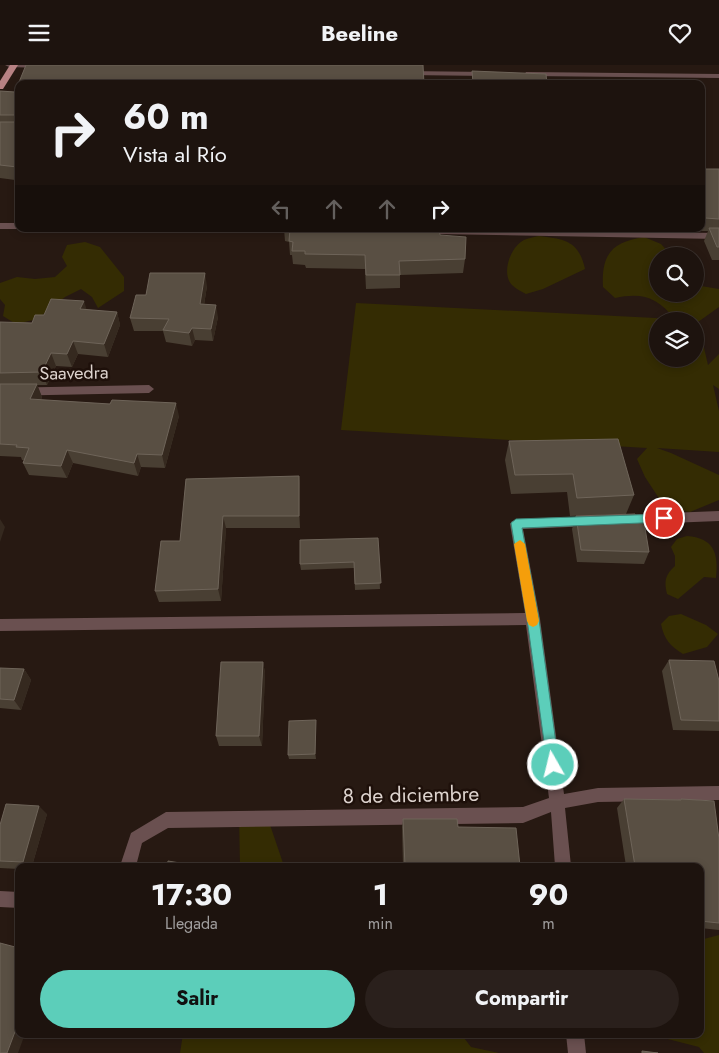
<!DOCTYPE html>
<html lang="es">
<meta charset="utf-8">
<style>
body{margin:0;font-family:Jost,sans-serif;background:#2a201c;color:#f1f3f6;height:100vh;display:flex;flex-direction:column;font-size:19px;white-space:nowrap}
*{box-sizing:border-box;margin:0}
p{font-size:16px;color:#a09e9e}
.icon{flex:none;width:28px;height:28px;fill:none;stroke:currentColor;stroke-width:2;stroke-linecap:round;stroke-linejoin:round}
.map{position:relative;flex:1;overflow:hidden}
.side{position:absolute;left:15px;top:798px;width:689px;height:175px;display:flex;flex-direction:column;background:#1d130e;border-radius:10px;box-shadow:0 2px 8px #0003,0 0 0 1px #3b322e}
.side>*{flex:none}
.guide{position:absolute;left:15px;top:15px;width:690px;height:152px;border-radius:10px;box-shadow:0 2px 8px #0003,0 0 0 1px #3b322e;background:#1d130e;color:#f1f3f6;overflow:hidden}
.fabs{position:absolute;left:649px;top:182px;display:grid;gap:10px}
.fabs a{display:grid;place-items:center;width:55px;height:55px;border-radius:50%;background:#1d130e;box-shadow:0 2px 8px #0003,0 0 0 1px #3b322e;font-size:25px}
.pin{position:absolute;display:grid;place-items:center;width:42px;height:42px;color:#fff;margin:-21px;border:2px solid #fff;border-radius:50%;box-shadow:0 1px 5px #0007}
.me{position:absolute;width:55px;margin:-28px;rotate:352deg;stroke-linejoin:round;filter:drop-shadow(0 0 4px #0008)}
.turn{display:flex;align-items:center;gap:18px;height:105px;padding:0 25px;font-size:22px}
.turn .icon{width:65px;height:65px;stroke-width:2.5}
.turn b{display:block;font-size:35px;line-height:42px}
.lanes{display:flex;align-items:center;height:48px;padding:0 25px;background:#0003;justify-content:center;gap:25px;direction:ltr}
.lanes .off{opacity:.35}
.eta{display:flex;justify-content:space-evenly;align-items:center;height:85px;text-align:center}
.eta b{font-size:30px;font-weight:700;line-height:35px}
.primary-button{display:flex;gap:10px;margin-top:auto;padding:10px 25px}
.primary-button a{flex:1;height:58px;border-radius:30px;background:#5cceba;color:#111;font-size:20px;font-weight:700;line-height:58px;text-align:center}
.primary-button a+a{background:#2a201c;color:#f1f3f6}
header{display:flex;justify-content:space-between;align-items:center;height:65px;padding:0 25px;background:#1d130e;font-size:22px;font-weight:700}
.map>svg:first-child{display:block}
.green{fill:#342c03;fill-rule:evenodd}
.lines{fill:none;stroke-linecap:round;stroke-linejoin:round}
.minor{fill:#6a5050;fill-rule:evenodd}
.primary{fill:#b88283;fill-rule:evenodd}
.wall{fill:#493f33}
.shaded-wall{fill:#35291f}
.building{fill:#594f43;stroke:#6e6459}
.route{fill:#5cceba;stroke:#3c8679}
.slow{fill:#f59e0b}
.labels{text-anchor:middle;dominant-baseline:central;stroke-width:5;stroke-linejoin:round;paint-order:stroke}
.street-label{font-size:18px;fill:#ddd3ce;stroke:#1e100a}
.near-street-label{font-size:21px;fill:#ddd3ce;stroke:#1e100a}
</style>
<header><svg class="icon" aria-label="menu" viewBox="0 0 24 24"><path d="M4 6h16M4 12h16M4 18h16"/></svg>Beeline<svg class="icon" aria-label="heart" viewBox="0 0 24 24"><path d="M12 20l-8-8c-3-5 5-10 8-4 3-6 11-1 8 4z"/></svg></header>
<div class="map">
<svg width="719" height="988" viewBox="0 0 719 988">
<rect width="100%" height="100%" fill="#271912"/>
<g class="green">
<path d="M539 171C565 174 579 176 585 204L543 224 526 229C521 226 516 224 512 220 501 209 510 182 524 175 528 173 534 172 539 171Z"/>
<path d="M644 172 661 179 671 190 658 191V229H695V220L719 224V242L698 257 708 300 719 289V324L713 320 719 346V387L657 383 671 388 719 410V435L690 447 666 444 645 412 637 394 647 383 341 365 356 238 675 254C657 232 642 227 615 233L603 222C601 188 613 177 644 172ZM658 256H695V294H658Z"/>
<polygon points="85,177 100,182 124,212 124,226 98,243 92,232 81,224 65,232 37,254 16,259 3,251 5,240 0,234 0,218 17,212 35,214 55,212 67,201 62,192 67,180"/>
<path d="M687 471C713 473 719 487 716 513L704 512 678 534 667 529C664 516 665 510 675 501V491L671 482 677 474Z"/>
<path d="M681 549 706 560 718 569 707 582 683 589C670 581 664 574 661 559L669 551Z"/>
<polygon points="239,748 267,751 284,801 240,801"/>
<polygon points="719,870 719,988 704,988 699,982 648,969 700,969 700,875"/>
<polygon points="183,969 461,969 471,982 499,988 180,988"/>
</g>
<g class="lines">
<g class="minor">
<polygon points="5,0 45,0 46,1 42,3 9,2"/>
<polygon points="404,6 489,7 493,9 489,11 407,10 404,10"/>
<polygon points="526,7 719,9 719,13 529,11 525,9"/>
<rect x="0" y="158" width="19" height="6"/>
<polygon points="375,164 719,168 719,174 379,168 376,167"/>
<polygon points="149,320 154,324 149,328 0,331 0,323"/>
<polygon points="719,446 719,456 619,460 615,458 613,455 615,452 619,450"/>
<polygon points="592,451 596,453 598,456 596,459 592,461 523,464 540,554 564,729 598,723 719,721 719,735 598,737 565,743 571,801 555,801 551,747 523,758 168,763 142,778 136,801 120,801 131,768 166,747 523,742 549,733 526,560 0,566 0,554 525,548 510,459 512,456"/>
<polygon points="0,826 19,827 19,843 0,842"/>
<polygon points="566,969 584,969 586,988 568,988"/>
</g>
<polygon class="primary" points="10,0 18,0 3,24 0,24 0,16"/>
</g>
<g class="wall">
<polygon points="19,19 19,125 15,115 0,113 0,26 15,27"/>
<polygon points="701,104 719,104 719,195 712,195 704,176 708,166 700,166 699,164 701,164"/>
<polygon points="284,164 396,164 396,166 440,170 465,194 463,208 400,210 400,223 366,224 365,204 306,203 305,200 293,199 292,190 290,190 289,177 285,176"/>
<polygon points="207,221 204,240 218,252 213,276 195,275 192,281 166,277 163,266 134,266 130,253 146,230"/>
<polygon points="87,245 117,247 120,260 108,292 78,289 72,302 56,301 47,320 37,320 42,332 41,335 179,351 165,403 141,402 138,411 73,398 67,413 29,410 23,398 24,395 22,395 21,392 0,391 0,257 32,258 44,250"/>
<polygon points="509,376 634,430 626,449 570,451 567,427 511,429 505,395"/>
<polygon points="299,411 300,424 300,463 226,463 221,536 159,537 155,526 180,476 186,414"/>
<polygon points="576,451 649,487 644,499 577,497 572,464"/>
<polygon points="378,473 380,524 355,525 354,503 301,505 300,499"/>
<polygon points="669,595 719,616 719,666 673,665 662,606"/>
<polygon points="263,597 265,608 262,681 219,681 216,671"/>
<polygon points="0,603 24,604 31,615 21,645 0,643"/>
<polygon points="316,655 316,694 289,694 288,690"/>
<polygon points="624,734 680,735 681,734 719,774 719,865 700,863 700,801 626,801 617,743"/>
<polygon points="47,749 32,801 19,801 19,804 0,803 0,760"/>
<polygon points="403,754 458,762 520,801 403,801 402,762"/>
</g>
<g class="shaded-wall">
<polygon points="205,208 207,221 202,252 200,239"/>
<polygon points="84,236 88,249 80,244"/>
<polygon points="216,240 218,252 213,276 211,264"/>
<polygon points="117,247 120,260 108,292 104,279"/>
<polygon points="192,263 195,275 192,281 189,268"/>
<polygon points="73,276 78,289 72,302 67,289"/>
<polygon points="51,288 56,301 47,320 42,307"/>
<polygon points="37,319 42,332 36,347 30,334"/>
<polygon points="176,338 179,351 165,403 162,390"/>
<polygon points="67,385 73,398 67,413 61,401"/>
<polygon points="137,389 141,402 138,411 134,398"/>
<polygon points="299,411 300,424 300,463 299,451"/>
<polygon points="223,451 226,463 221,536 218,524"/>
<polygon points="0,454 5,462 0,477"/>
<polygon points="263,597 265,608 262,681 259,671"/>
<polygon points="24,604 31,615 21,645 14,635"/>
<polygon points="316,655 316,694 315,689"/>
<polygon points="39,741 47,749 32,801 27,801 23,797"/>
<polygon points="19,956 19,969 25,969 18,988 7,988"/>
</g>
<g class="building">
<polygon points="26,0 423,0 424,19 19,19 19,114 15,114 17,102 0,100 0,57 15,57 16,52 15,50 0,50 0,26 15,27"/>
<polygon points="472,6 546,9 547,19 449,19 473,18"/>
<polygon points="701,104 719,104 719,154 705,153 701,145"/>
<polygon points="709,163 719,163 719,182 717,182"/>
<polygon points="290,164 396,164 396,166 439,165 440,170 466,172 465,194 399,196 400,210 366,210 365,190 305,189 305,186 292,186 293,177 289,176"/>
<polygon points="150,208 205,208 200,239 216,240 211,264 192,263 189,268 163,265 169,254 130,253 136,230 146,230"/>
<polygon points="51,234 84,236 80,244 117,247 104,279 73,276 67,289 51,288 42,307 0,308 0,257 32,258 35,250 44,250"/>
<polygon points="0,319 37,319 30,334 110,339 112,335 176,338 162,390 137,389 134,398 67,385 61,401 23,398 29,383 16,382 17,380 0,379"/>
<polygon points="618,374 634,430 577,433 573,409 515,410 509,376"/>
<polygon points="299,411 299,451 223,451 218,524 155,526 161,476 180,476 186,414"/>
<polygon points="635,449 637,457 644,457 649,487 581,485 576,451"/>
<polygon points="378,473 381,518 355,519 354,497 300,499 300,475"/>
<polygon points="669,595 714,596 719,616 719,656 681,655"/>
<polygon points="221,597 263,597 259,671 216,671"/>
<polygon points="0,603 24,604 14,635 0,634"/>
<polygon points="316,655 315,689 288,690 289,656"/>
<polygon points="624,734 681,735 681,734 714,736 719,774 719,858 700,856 700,801 635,801"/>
<polygon points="6,739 39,741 23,797 0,796 0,760"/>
<polygon points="403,754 457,754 458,762 516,763 520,801 405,801"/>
<polygon points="168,796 192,800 192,801 167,801"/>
<polygon points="0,878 19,883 19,956 7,988 0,988"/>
<polygon points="642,986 658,988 642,988"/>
</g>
<polygon class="route" points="664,449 669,453 664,457 522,463 539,554 559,700 557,705 553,707 548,705 527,554 511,458 516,454"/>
<polygon class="slow" points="520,475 525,479 539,556 537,560 533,562 529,560 527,556 514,479"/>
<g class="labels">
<g class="street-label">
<text transform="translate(74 308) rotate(-1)">Saavedra</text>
</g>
<g class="near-street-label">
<text transform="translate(411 730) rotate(-1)">8 de diciembre</text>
</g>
</g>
</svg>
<div class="fabs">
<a><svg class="icon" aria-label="search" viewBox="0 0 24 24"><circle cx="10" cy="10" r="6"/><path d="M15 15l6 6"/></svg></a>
<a><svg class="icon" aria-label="layers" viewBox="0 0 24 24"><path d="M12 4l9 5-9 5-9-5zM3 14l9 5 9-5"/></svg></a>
</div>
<div class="pin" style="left:664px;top:453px;background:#d93025"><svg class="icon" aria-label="arrive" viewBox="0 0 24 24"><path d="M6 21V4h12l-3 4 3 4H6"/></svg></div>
<svg class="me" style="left:553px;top:700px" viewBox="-20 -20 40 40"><circle r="17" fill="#5cceba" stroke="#fff" stroke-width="3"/><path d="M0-11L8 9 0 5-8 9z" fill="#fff"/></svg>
<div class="guide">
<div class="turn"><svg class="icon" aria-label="right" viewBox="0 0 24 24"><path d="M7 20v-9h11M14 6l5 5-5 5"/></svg><div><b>60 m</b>Vista al Río</div></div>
<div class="lanes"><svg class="icon off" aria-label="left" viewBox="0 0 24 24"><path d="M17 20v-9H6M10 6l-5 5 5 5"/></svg><svg class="icon off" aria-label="ahead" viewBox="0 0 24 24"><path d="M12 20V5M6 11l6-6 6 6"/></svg><svg class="icon off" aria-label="ahead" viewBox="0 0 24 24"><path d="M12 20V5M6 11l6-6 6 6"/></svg><svg class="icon" aria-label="right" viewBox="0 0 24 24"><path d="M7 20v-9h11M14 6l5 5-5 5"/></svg></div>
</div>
<section class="side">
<div class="eta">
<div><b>17:30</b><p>Llegada</p></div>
<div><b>1</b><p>min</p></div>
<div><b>90</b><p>m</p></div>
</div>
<div class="primary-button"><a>Salir</a><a>Compartir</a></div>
</section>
</div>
